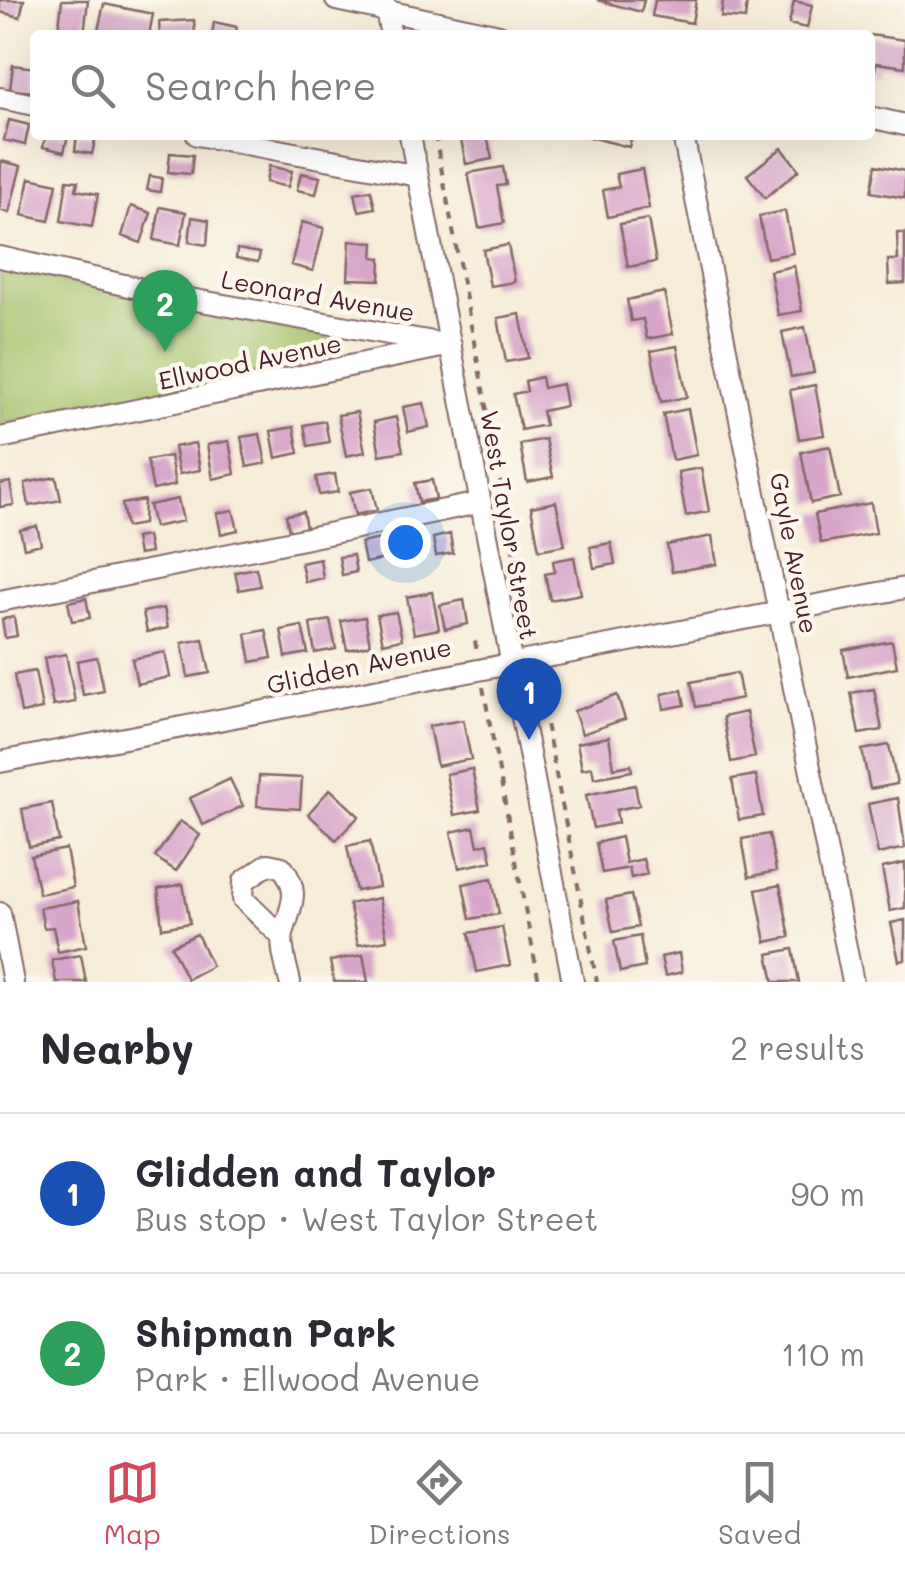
<!DOCTYPE html>
<meta charset="utf-8">
<style>
:root{--surface:#fff;--page:#f2f2f3;--text:#2b2b33;--muted:#7c7c81;--line:#e1e1e2;--accent:#d1495b}
body{margin:0;font-family:Mali,sans-serif;background:var(--page);color:var(--text)}
.you{position:absolute;left:405px;top:542px;width:35px;height:35px;margin:-25px;border:8px solid #fff;border-radius:50%;background:#1a73e8;box-shadow:0 0 0 15px #1a73e833}
.badge{display:grid;place-items:center;width:65px;height:65px;border-radius:50%;background:var(--accent);color:#fff;font-size:32px;font-weight:700}
.pin{position:absolute;translate:-50% -82px;filter:drop-shadow(0 2px 5px #0008)}
.pin::after{content:'';position:absolute;top:52px;width:35px;height:30px;background:inherit;clip-path:polygon(0 0,100% 0,50% 100%)}
.list{margin:0;padding:0;list-style:none}
h2{display:flex;justify-content:space-between;align-items:center;height:130px;margin:0;padding:0 40px;font-size:42px}
h2 small{font-size:32px;font-weight:400;color:var(--muted)}
.list li{display:grid;grid-template-columns:65px 1fr auto;gap:30px;align-items:center;box-sizing:border-box;height:160px;padding:0 40px;border-top:2px solid var(--line)}
.list b{display:block;font-size:38px;white-space:nowrap}
.list p{margin:0;font-size:32px;white-space:nowrap;color:var(--muted)}
.list em{font-size:32px;font-style:normal;color:var(--muted)}
.icon{flex:none;width:55px;height:55px;fill:none;stroke:currentColor;stroke-width:2;stroke-linecap:round;stroke-linejoin:round}
.map{position:relative;flex:none;width:905px;height:982px;overflow:hidden}
.search{position:absolute;background:var(--surface);box-shadow:0 10px 40px #0002;left:30px;right:30px;top:30px;height:110px;display:flex;align-items:center;gap:25px;box-sizing:border-box;padding:0 35px;border-radius:10px;color:var(--muted);font-size:38px}
.sheet{height:450px;background:var(--surface)}
nav{display:flex;justify-content:space-around;align-items:center;box-sizing:border-box;height:140px;border-top:2px solid var(--line);background:var(--surface);font-size:28px;color:var(--muted)}
nav a{display:grid;justify-items:center;gap:5px}
nav .on{color:var(--accent)}
.map>svg:first-child{display:block}
.green{fill:#a3c169;stroke:#76704a;stroke-width:2.5}
.building{fill:#d8a6cb}
.lines{fill:none;stroke-linecap:round;stroke-linejoin:round}
.minor-casing{stroke:#866767;stroke-width:24}
.path{stroke:#866767;stroke-width:4;stroke-dasharray:8 8;stroke-linecap:butt}
.minor{stroke:#fff;stroke-width:20}
.labels{text-anchor:middle;stroke-width:9;stroke-linejoin:round;paint-order:stroke}
.street-label{font-size:25px;fill:#4a1f2b;stroke:#fbf7ec}
</style>
<div class="map">
<svg width="905" height="982" viewBox="0 0 905 982">
<rect width="100%" height="100%" fill="#fbf7ec"/>
<filter id="ink" filterUnits="userSpaceOnUse"><feTurbulence type="fractalNoise" baseFrequency=".01" numOctaves="2"/><feDisplacementMap in="SourceGraphic" scale="20" xChannelSelector="R" yChannelSelector="G"/><feConvolveMatrix kernelMatrix="1 2 1 2 8 2 1 2 1" color-interpolation-filters="sRGB"/></filter>
<filter id="wash" filterUnits="userSpaceOnUse"><feTurbulence type="fractalNoise" baseFrequency=".0048" numOctaves="4" result="noise"/><feDisplacementMap in="SourceGraphic" scale="40" xChannelSelector="R" yChannelSelector="G"/><feGaussianBlur stdDeviation="2.25" result="paint"/><feColorMatrix in="noise" values="0 0 0 0 0 0 0 0 0 0 0 0 0 0 0 0 0 1.4 0 .05"/><feComposite in="paint" operator="in"/></filter>
<g filter="url(#wash)">
<rect width="100%" height="100%" fill="#f6ecd7"/>
<path class="green" d="M0 268 316 328 332 344 329 359 0 425Z"/>
<g id="blocks">
<path class="building" d="M0 0H24L20 17 0 12Z
M62 0H88L84 35H58Z
M597 0H644L641 12Z
M655 0H696L692 23 652 16Z
M723 0 747 2 745 19 721 17Z
M794 1 812 5 807 28 789 24Z
M104 4 153 14 149 35H97Z
M194 20 195 35H160L159 22Z
M214 22 237 27 235 35H212Z
M870 35 905 40V67L876 63 875 71 870 70Z
M13 65 35 68V92L10 90Z
M9 120 29 125 25 145 4 140Z
M46 135H68L64 152 43 147Z
M77 135 96 136 92 154 75 151Z
M460 135H487L492 159 466 164Z
M581 135H632L629 147Z
M782 148 799 170 765 198 747 175Z
M170 153 193 155 191 174 168 172Z
M1 161 21 166 9 213 0 210Z
M876 165 905 171V198L871 192Z
M269 166 292 171 288 187 266 182Z
M503 167 506 185 497 186 504 223 479 228 468 173Z
M642 169 649 208 608 217 603 190 619 187 616 174Z
M301 173 320 177 316 194 297 190Z
M150 176 162 178 160 192 147 190Z
M30 178 57 184 49 221 22 215Z
M67 180 78 181 76 190 98 194 92 227 61 221Z
M371 190 375 208 359 211 355 193Z
M131 206 151 213 141 243 122 236Z
M160 207 186 212 180 245 154 240Z
M785 211 793 253 767 258 759 216Z
M192 217 209 220 207 245 189 242Z
M648 219 656 262 628 267 620 224Z
M302 222 324 228 313 271 291 265Z
M897 233H905V283L889 284 888 260H898Z
M350 241 374 243 373 257 381 258 380 280 348 279Z
M508 245 515 282 490 286 483 250Z
M237 249 260 253 258 262 236 258Z
M794 266 802 311 778 315 770 271Z
M664 292 673 334 647 339 643 319 631 321 627 300Z
M520 314 528 358 506 362 498 318Z
M805 327 814 373 791 377 782 332Z
M677 346 687 397 661 402 651 351Z
M541 377 543 388 562 384 566 406 542 411 545 425 521 430 513 394 527 391 525 381Z
M815 385 824 435 799 439 790 390Z
M424 403 429 427 408 432 403 407Z
M688 409 697 455 672 460 663 414Z
M357 412 365 452 346 456 338 415Z
M396 417 403 451 380 455 374 422Z
M325 421 329 442 308 446 304 425Z
M294 427 299 453 276 458 271 431Z
M260 434 266 463 247 467 241 437Z
M545 439 553 477 527 482 520 444Z
M229 441 235 474 213 479 207 445Z
M195 443 200 470 179 474 174 447Z
M830 446 840 497 811 503 801 452Z
M170 456 175 485 153 490 147 460Z
M701 468 709 511 686 516 678 472Z
M335 474 338 492 319 495 316 477Z
M56 477 61 500 29 506 25 483Z
M432 480 436 499 419 502 415 483Z
M10 482 14 505 0 507V484Z
M372 488 377 510 355 515 350 492Z
M178 499 183 521 154 527 149 505Z
M144 500 143 524 126 527 122 504Z
M556 502 565 545 539 550 531 507Z
M871 503 876 533 821 543 815 514Z
M233 510 238 530 221 534 217 513Z
M303 512 306 528 289 531 286 515Z
M37 526 41 544 24 548 20 530Z
M450 534 453 553 436 556 433 538Z
M147 536 150 553 138 555 135 538Z
M712 536 717 564 672 572 667 545Z
M380 539 384 559 365 563 361 543Z
M611 543 615 564 594 568 590 547Z
M353 555 356 572 342 575 339 557Z
M574 557 581 594 550 600 545 574 555 572 553 561Z
M320 559 323 578 305 582 301 563Z
M256 568 260 586 239 590 235 572Z
M432 592 439 629 414 634 407 597Z
M86 598 90 618 72 621 68 602Z
M464 600 468 624 445 629 440 605Z
M164 608 168 628 147 632 143 612Z
M396 612 402 639 383 643 377 615Z
M14 617 17 636 5 638 2 619Z
M365 617 370 645 347 650 341 621Z
M330 620 336 649 315 653 310 624Z
M302 626 308 653 286 657 281 630Z
M266 630 272 658 251 662 246 634Z
M203 639 210 673 188 677 182 643Z
M892 641 897 667 848 677 843 650Z
M165 652 170 677 137 684 132 659Z
M66 654 75 702 53 706 44 658Z
M97 657 104 691 83 695 77 661Z
M35 671 42 709 21 713 14 675Z
M737 673 742 698 696 707 691 682Z
M874 689 882 730 859 734 851 693Z
M682 690 685 705 664 709 662 694Z
M617 695 625 719 582 734 574 711Z
M746 712 755 757 731 762 723 717Z
M463 720 471 759 437 766 429 726Z
M609 737 614 768 631 765 632 771 594 778 592 767 582 769 577 743Z
M889 745 897 784 870 789 862 750Z
M472 769 480 810 454 815 446 774Z
M756 775 763 816 739 820 732 779Z
M259 776 302 778 300 809 257 806Z
M230 779 243 806 203 825 190 798Z
M635 785 639 805 616 810 618 823 593 828 586 795Z
M330 789 359 816 336 840 308 814Z
M898 798 905 848 878 854 868 804Z
M52 803 59 841 29 847 22 809Z
M180 821 200 835 176 871 155 857Z
M474 827 478 846 488 843 492 861 459 868 451 832Z
M769 834 776 871 749 877 742 839Z
M621 837 626 863 643 859 647 874 631 878 629 868 602 873 596 843Z
M370 841 379 887 356 891 347 846Z
M66 849 73 887 39 894 31 856Z
M905 863V908L890 911 882 868Z
M492 878 499 914 470 919 463 884Z
M183 884 190 923 162 928 158 889Z
M780 885 790 937 766 942 756 890Z
M631 895 638 927 613 932 606 900Z
M379 898 387 940 358 945 349 904Z
M78 901 86 946 58 952 53 927 44 928 40 908Z
M905 920V960L899 961 891 923Z
M502 927 510 965 477 972 469 933Z
M197 934 212 966 187 979 171 946Z
M640 936 645 967 620 972 614 941Z
M793 949 799 982H774L768 954Z
M679 953 682 972 665 976 661 957Z
M81 955 86 982H56L52 960Z
M363 955 368 982H334L330 961Z"/>
</g>
</g>
<g filter="url(#ink)">
<use href="#blocks" fill-opacity="0" stroke="#866767" stroke-width="2.5"/>
<g class="lines">
<g class="minor-casing">
<path id="minor" d="M336 0 499 35
M384 2 391 35
M0 98 35 105
M870 117 905 125
M197 135 418 176
M410 135 573 982
M683 135 853 982
M0 257 173 296 439 343
M0 438 451 345
M0 601 479 503
M0 762 905 588
M0 913 13 982
M282 937 243 899 244 881 268 864 282 867C302 893 290 906 283 934 280 948 287 968 290 982"/>
</g>
<path class="path" d="M435 135 531 644
M475 641 477 653
M537 678 597 982
M483 687 539 982"/>
<use href="#minor" class="minor"/>
</g>
</g>
<g class="labels">
<g class="street-label">
<text transform="translate(318 296) rotate(10)" y="9">Leonard Avenue</text>
<text transform="translate(250 362) rotate(-12)" y="9">Ellwood Avenue</text>
<text transform="translate(509 525) rotate(80)" y="9">West Taylor Street</text>
<text transform="translate(794 553) rotate(79)" y="9">Gayle Avenue</text>
<text transform="translate(359 666) rotate(-12)" y="9">Glidden Avenue</text>
</g>
</g>
</svg>
<div class="you"></div>
<div class="pin badge" style="left:529px;top:740px;background:#1a4fb4">1</div>
<div class="pin badge" style="left:165px;top:352px;background:#2e9e5b">2</div>
<div class="search"><svg class="icon" aria-label="search" viewBox="0 0 24 24"><circle cx="10" cy="10" r="6"/><path d="M15 15l6 6"/></svg>Search here</div>
</div>
<section class="sheet">
<h2>Nearby<small>2 results</small></h2>
<ul class="list">
<li><span class="badge" style="background:#1a4fb4">1</span><div><b>Glidden and Taylor</b><p>Bus stop · West Taylor Street</p></div><em>90 m</em></li>
<li><span class="badge" style="background:#2e9e5b">2</span><div><b>Shipman Park</b><p>Park · Ellwood Avenue</p></div><em>110 m</em></li>
</ul>
</section>
<nav>
<a class="on"><svg class="icon" aria-label="map" viewBox="0 0 24 24"><path d="M3 6l6-2 6 2 6-2v14l-6 2-6-2-6 2zM9 4v14M15 6v14"/></svg>Map</a>
<a><svg class="icon" aria-label="directions" viewBox="0 0 24 24"><path d="M12 3l9 9-9 9-9-9zM9 14v-3h6M13 9l2 2-2 2"/></svg>Directions</a>
<a><svg class="icon" aria-label="saved" viewBox="0 0 24 24"><path d="M7 4h10v16l-5-4-5 4z"/></svg>Saved</a>
</nav>
